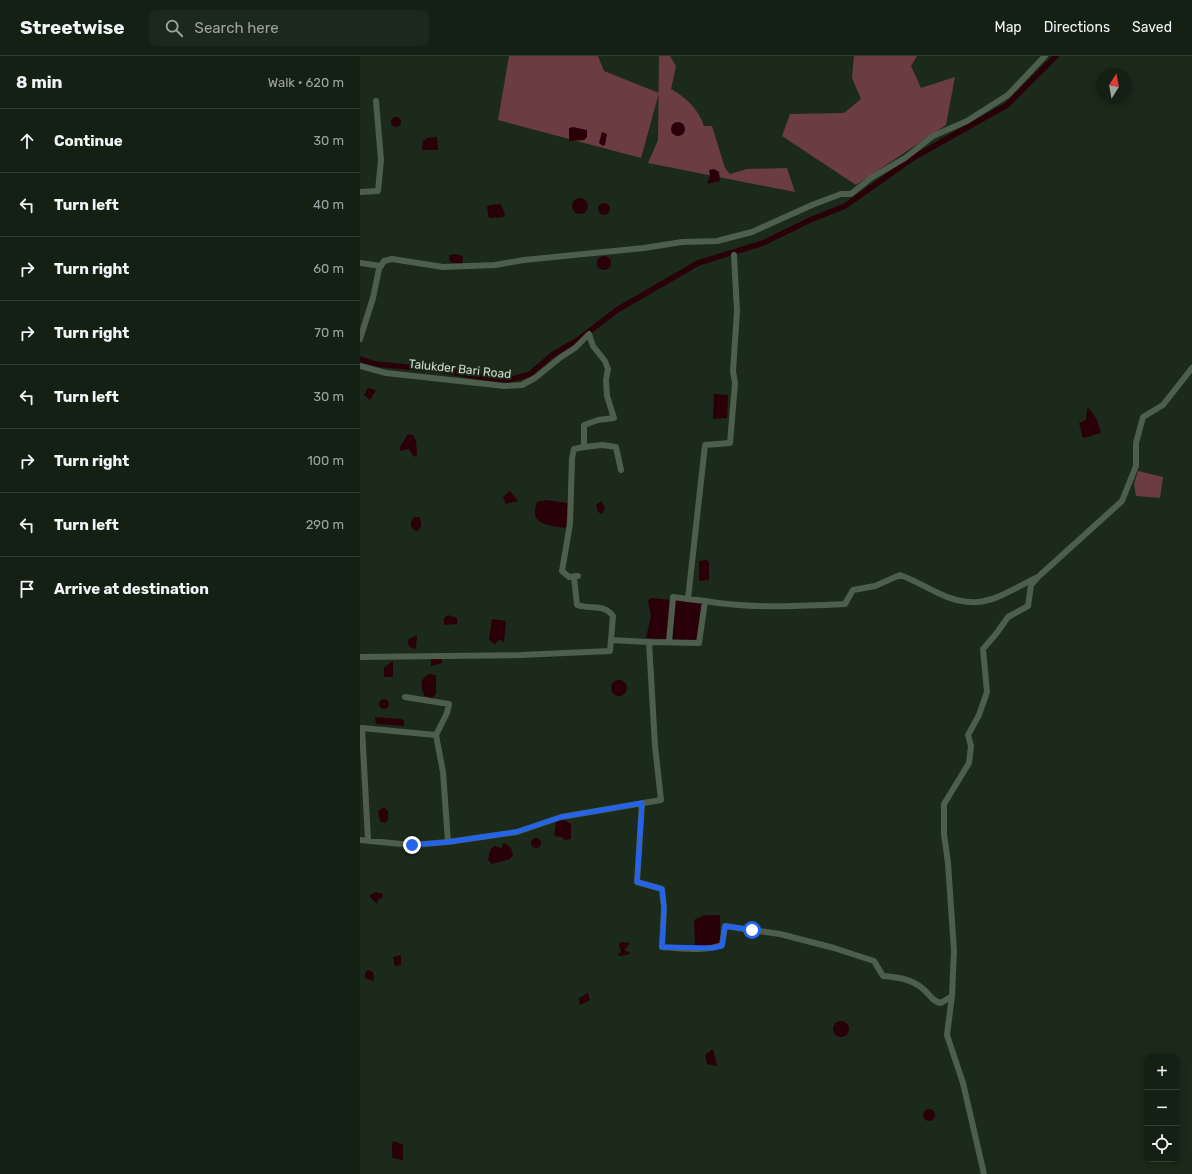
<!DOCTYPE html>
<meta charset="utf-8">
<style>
:root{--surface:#142014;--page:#1d281d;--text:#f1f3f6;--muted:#9da3a0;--line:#333e34}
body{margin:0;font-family:Rubik,sans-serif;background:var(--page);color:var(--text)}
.controls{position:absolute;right:12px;bottom:12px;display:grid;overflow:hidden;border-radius:8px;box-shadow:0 2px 10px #0003}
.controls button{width:36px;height:36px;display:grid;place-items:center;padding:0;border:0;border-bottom:1px solid var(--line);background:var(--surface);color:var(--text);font:20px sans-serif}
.compass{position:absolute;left:736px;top:12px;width:36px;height:36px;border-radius:50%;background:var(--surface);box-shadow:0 2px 10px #0003;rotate:11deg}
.stop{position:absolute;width:12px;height:12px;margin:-9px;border:3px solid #2563eb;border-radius:50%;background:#fff}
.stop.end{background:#2563eb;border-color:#fff;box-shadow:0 1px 4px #0008}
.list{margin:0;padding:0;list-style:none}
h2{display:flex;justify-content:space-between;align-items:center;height:52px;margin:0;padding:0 16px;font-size:17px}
h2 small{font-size:13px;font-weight:400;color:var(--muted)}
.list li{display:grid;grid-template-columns:26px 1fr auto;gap:12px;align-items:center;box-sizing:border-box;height:64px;padding:0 16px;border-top:1px solid var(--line)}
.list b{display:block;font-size:15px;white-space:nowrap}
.list em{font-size:13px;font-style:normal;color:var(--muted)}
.icon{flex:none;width:22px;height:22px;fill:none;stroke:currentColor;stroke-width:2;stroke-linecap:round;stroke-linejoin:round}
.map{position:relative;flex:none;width:832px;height:1118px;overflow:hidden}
header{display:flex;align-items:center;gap:24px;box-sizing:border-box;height:56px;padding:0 20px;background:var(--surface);border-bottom:1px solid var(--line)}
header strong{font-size:19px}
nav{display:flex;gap:22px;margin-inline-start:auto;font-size:14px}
.search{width:280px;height:36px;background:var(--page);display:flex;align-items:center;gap:10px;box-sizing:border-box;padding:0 14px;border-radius:8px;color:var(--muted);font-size:15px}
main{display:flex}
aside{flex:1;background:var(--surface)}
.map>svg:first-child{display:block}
.green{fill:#6b3d42}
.water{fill:#290008}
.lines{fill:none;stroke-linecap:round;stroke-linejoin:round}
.canal{stroke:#290008;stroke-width:5.5}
.minor{stroke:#4d5e4c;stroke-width:6}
.route{stroke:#2563eb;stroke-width:5}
.labels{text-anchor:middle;stroke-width:4;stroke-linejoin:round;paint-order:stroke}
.street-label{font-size:12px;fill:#d2dbd1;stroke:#1b2a1a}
</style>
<header>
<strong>Streetwise</strong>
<div class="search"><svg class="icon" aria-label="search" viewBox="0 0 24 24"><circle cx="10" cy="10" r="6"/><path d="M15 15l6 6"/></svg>Search here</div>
<nav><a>Map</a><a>Directions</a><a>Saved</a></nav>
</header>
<main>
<aside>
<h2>8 min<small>Walk · 620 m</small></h2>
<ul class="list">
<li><svg class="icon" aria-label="ahead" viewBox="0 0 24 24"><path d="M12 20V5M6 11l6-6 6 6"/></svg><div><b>Continue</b></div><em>30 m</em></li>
<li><svg class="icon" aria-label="left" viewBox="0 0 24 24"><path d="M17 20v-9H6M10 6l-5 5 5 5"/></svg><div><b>Turn left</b></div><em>40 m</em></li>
<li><svg class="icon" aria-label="right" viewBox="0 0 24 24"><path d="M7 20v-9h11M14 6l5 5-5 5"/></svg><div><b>Turn right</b></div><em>60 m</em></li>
<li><svg class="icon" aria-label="right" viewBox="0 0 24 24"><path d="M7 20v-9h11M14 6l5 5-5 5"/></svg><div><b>Turn right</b></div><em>70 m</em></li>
<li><svg class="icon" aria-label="left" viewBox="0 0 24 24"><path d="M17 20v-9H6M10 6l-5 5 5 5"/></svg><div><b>Turn left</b></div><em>30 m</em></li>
<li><svg class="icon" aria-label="right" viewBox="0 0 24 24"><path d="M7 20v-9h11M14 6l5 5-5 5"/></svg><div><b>Turn right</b></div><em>100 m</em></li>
<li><svg class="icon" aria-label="left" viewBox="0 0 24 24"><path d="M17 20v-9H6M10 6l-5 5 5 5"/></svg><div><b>Turn left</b></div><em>290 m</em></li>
<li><svg class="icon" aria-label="arrive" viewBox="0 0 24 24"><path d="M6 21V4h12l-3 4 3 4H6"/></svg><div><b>Arrive at destination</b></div></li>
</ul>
</aside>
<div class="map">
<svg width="832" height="1118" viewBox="0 0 832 1118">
<rect width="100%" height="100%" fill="#1b2a1a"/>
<path class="green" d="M149 0H238L244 15 299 37 281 102 138 64Z
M299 0H310L316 10 311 33C327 42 338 53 344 70H352L365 112 370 118 387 113 427 112 435 136 288 107 298 84Z
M494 0H557L551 10 561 32 595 21 586 69 496 129 422 80 430 58 484 57 501 43 492 22Z
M778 415 803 421 800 442 776 440 774 428Z"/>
<path class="water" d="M31 66a5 5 0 1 1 10 0a5 5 0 1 1-10 0Z
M311 73a7 7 0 1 1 14 0a7 7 0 1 1-14 0Z
M213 71 227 74V81L224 84 209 85V72Z
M242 76 247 78 245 89 243 90 239 87Z
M77 81 78 94H62L63 84H66V82Z
M354 113 359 116 360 125 347 128 350 120 349 114Z
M212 150a8 8 0 1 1 16 0a8 8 0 1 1-16 0Z
M238 153a6 6 0 1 1 12 0a6 6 0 1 1-12 0Z
M141 148 145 159 143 161 129 162 127 151 130 149Z
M95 198 103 200 102 208 90 206 89 199Z
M237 207a7 7 0 1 1 14 0a7 7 0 1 1-14 0Z
M8 332 16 334 10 344 4 339Z
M354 338 368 339 367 362 353 363Z
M729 352 737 364 741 377 723 382 719 367 726 364 727 353Z
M48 378 53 379 56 385 57 399 54 401 49 393 40 395V391Z
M150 435 158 445 146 448 143 441Z
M186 444 208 447 206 472C190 469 168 470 177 446Z
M241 445 245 452 242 458 238 456 236 449Z
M54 461H59C62 467 62 470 58 475 50 474 49 467 54 461Z
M347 504 349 507V524L339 525V505Z
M291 542 311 544 308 583 286 582 291 559 288 545Z
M316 543 342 546 337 585 312 584Z
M88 559 97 562V568L84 569V562Z
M132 563 146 565 144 586 139 583 135 589 129 583Z
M57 579 56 593 51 592 48 588V584Z
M71 601H82V607L71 610Z
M33 605V621H24V612Z
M69 618 76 619V638L72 642 65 640C60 631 59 624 69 618Z
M251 632a8 8 0 1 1 16 0a8 8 0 1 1-16 0Z
M19 648a5 5 0 1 1 10 0a5 5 0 1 1-10 0Z
M15 661 41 663 44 665V670L16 668Z
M24 751 28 755V764L25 767 20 765 18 755Z
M199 764H204L211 768V783L205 784 202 781 194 780 196 766Z
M171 787a5 5 0 1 1 10 0a5 5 0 1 1-10 0Z
M143 787H145L151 792 153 799 150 803 132 808 128 804 130 794 134 790 142 792Z
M16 836 23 838 22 842 18 844 17 848 10 841V839Z
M345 859H360V888L353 890 335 891 334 864Z
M260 886 270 887 265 893V895L270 896 268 899 258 900 261 895 259 889Z
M41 899V909L35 910 33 901Z
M8 914 13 916 14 925 5 922V917Z
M228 937 230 944 220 949 219 942Z
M473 973a8 8 0 1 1 16 0a8 8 0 1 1-16 0Z
M353 993 357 1010 347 1008 345 999Z
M563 1059a6 6 0 1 1 12 0a6 6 0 1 1-12 0Z
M33 1085 43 1089V1104L32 1102C33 1096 31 1091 33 1085Z"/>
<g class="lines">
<path class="canal" d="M0 303 16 308 78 314 146 325 170 318 192 299 218 284 257 254 338 207 403 187 450 164 485 150 553 102 647 49 696 0"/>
<path class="minor" d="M0 136 18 135 21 104 16 45
M0 207 21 210
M0 283 13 242 19 213 24 205 32 203 83 211 135 209 164 204 284 192 322 186 357 185 392 176 452 149 481 138H491L511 122 545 102 573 80 607 65 648 39 685 0
M0 310 26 317 145 330 162 329 175 322 201 301 215 292 229 278 233 290 245 305 248 313 246 324 247 340 254 362 238 364 224 369V391L242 389 256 391 261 414
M218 520 209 521 202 515 210 468 212 402 214 393 224 391
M214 521 217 549C231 554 243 547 253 560L251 584 289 586
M328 543 345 545
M309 586 313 541 328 543 345 389 370 387 375 327 373 315 377 255 374 199
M0 601 161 599 250 595 251 584
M45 641 89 648 87 657 76 679 83 716 88 786 157 776 201 761 301 744 295 690 289 586 339 587 345 545C391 553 439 550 485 548L493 534 515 530 540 519C554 524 565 531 578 537 621 558 640 539 678 521
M282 747 277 826 302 833 304 852 302 891C322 892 343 896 362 889L365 870 420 878 474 892 514 905 523 920C537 921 551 923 562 932 570 938 571 945 581 947L592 940
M0 784 52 789 88 786
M8 784 2 672 76 679
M624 1118 603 1027 587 979 592 940 594 895 588 807 584 778V748L609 707 611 690 608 679 619 659 627 636 623 593 636 578 648 561 668 550 671 529 678 521 762 445 776 410V387L783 361 803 349 832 312"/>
</g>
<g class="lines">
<path class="route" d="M52 789 88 786 156 776 201 761 282 747 277 826 302 833 304 852 302 891 353 892 362 890 365 870 392 874"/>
</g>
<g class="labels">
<g class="street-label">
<text transform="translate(100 313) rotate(6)" y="4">Talukder Bari Road</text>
</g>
</g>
</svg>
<div class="controls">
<button>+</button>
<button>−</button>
<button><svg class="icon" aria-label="locate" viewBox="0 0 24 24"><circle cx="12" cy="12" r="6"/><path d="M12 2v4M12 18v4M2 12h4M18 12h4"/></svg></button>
</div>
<svg class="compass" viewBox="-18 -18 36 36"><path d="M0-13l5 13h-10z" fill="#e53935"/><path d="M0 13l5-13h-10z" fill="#9da3a0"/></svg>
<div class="stop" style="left:392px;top:874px"></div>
<div class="stop end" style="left:52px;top:789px"></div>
</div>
</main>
